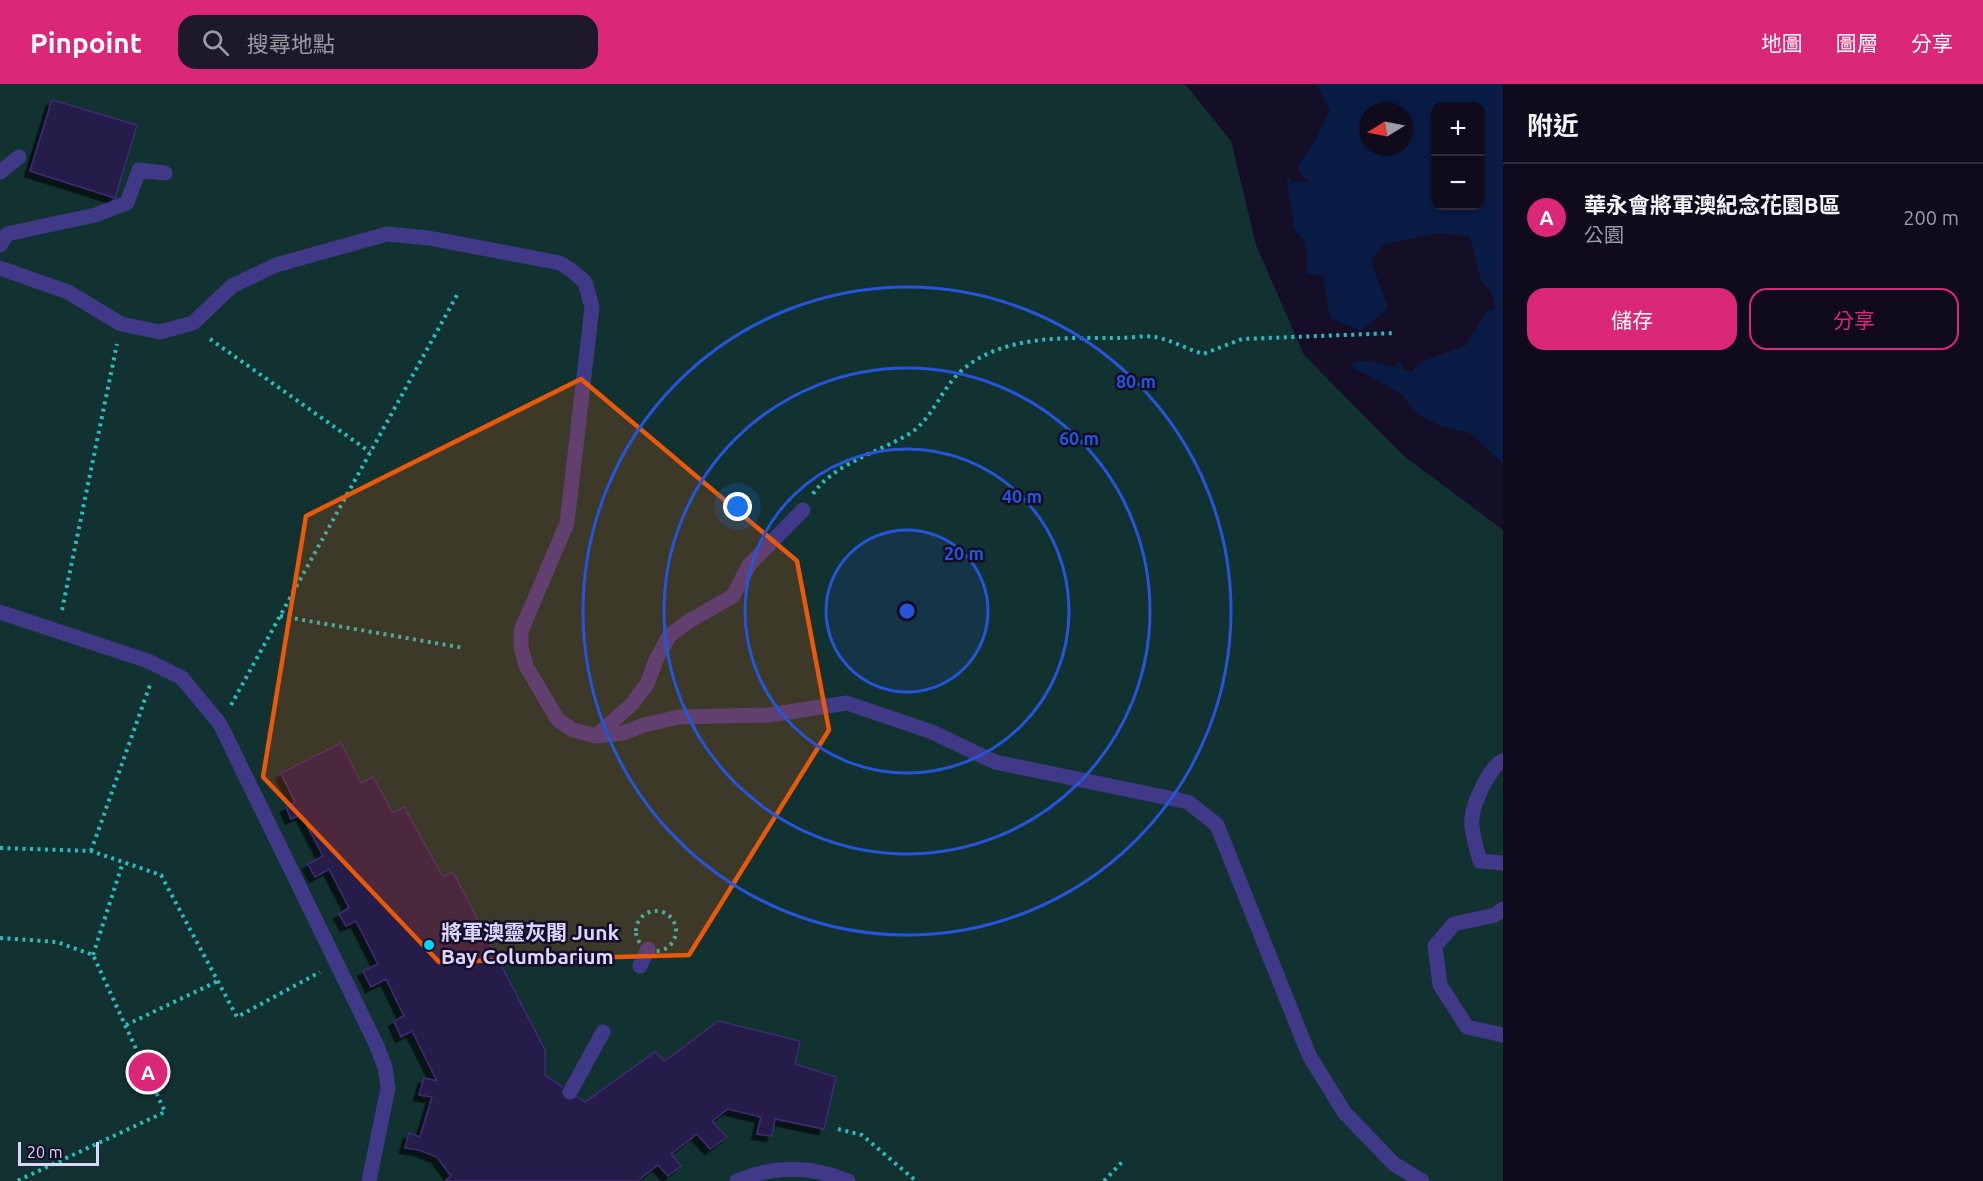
<!DOCTYPE html>
<html lang="zh-TW">
<meta charset="utf-8">
<style>
:root{--surface:#0f0b1d;--page:#1d192a;--text:#f1f3f6;--muted:#9b9ba4;--line:#2f2b3b;--accent:#db2777}
body{margin:0;font-family:Ubuntu,"Noto Sans TC",sans-serif;background:var(--page);color:var(--text)}
.controls{position:absolute;right:18px;top:18px;display:grid;overflow:hidden;border-radius:12px;box-shadow:0 3px 9px #0003}
.controls button{width:54px;height:54px;display:grid;place-items:center;padding:0;border:0;border-bottom:2px solid var(--line);background:var(--surface);color:var(--text);font:30px sans-serif}
.compass{position:absolute;left:1359px;top:18px;width:54px;height:54px;border-radius:50%;background:var(--surface);box-shadow:0 3px 9px #0003;rotate:260deg}
.scale{position:absolute;left:18px;bottom:15px;width:81px;box-sizing:border-box;padding-left:6px;border:3px solid #dcd5ff;border-top:0;font-size:16px;line-height:21px;white-space:nowrap;color:#dcd5ff;-webkit-text-stroke:4px #140f27;paint-order:stroke}
.you{position:absolute;left:738px;top:423px;width:21px;height:21px;margin:-15px;border:4px solid #fff;border-radius:50%;background:#1a73e8;box-shadow:0 0 0 9px #1a73e833}
.badge{display:grid;place-items:center;width:39px;height:39px;border-radius:50%;background:var(--accent);color:#fff;font-size:20px;font-weight:700}
.pin{position:absolute;translate:-50% -50%;border:3px solid #fff;box-shadow:0 2px 6px #0006}
.list{margin:0;padding:0;list-style:none}
h2{display:flex;justify-content:space-between;align-items:center;height:78px;margin:0;padding:0 24px;font-size:26px}
h2 small{font-size:20px;font-weight:400;color:var(--muted)}
.list li{display:grid;grid-template-columns:39px 1fr auto;gap:18px;align-items:center;box-sizing:border-box;height:108px;padding:0 24px;border-top:2px solid var(--line)}
.list b{display:block;font-size:22px;white-space:nowrap}
.list p{margin:0;font-size:20px;white-space:nowrap;color:var(--muted)}
.list em{font-size:20px;font-style:normal;color:var(--muted)}
.actions{display:flex;gap:12px;padding:18px 24px}
.actions a{flex:1;padding:14px 0;border:2px solid var(--accent);border-radius:18px;text-align:center;font-size:21px;color:var(--accent)}
.actions .main{background:var(--accent);color:#fff}
.icon{flex:none;width:33px;height:33px;fill:none;stroke:currentColor;stroke-width:2;stroke-linecap:round;stroke-linejoin:round}
.map{position:relative;flex:none;width:1503px;height:1097px;overflow:hidden}
header{display:flex;align-items:center;gap:36px;box-sizing:border-box;height:84px;padding:0 30px;background:var(--accent);color:#fff}
header strong{font-size:28px}
nav{display:flex;gap:33px;margin-inline-start:auto;font-size:21px}
.search{width:420px;height:54px;background:var(--page);display:flex;align-items:center;gap:15px;box-sizing:border-box;padding:0 21px;border-radius:18px;color:var(--muted);font-size:22px}
main{display:flex}
aside{flex:1;background:var(--surface)}
.map>svg:first-child{display:block}
.green{fill:#123131}
.water{fill:#091c46;fill-rule:evenodd}
.building{fill:#261b48;stroke:#3e2c75;stroke-width:1.5;filter:url(#shadow)}
.lines{fill:none;stroke-linecap:round;stroke-linejoin:round}
.path{stroke:#2dbbba;stroke-width:4;stroke-dasharray:3 4.5;stroke-linecap:butt}
.service{stroke:#403987;stroke-width:15}
.pedestrian{stroke:#403987;stroke-width:15}
.minor{stroke:#403987;stroke-width:15}
.marked{fill:#e8590c;fill-opacity:0.2;stroke:#e8590c;stroke-width:4.5;stroke-linejoin:round}
.ring{fill:none;stroke:#2755da;stroke-width:3}
.poi-dot{fill:#01d8ff;stroke:#140f27;stroke-width:2}
.labels{text-anchor:middle;stroke-width:5;stroke-linejoin:round;paint-order:stroke}
.poi-label{font-size:21px;font-weight:bold;fill:#dcd5ff;stroke:#140f27;text-anchor:start}
.centre{fill:#2755da;stroke:#140f27;stroke-width:3}
.ring-label{font-size:18px;text-anchor:middle;font-weight:bold;fill:#2755da;stroke:#140f27;stroke-width:5;stroke-linejoin:round;paint-order:stroke}
</style>
<header>
<strong>Pinpoint</strong>
<div class="search"><svg class="icon" aria-label="search" viewBox="0 0 24 24"><circle cx="10" cy="10" r="6"/><path d="M15 15l6 6"/></svg>搜尋地點</div>
<nav><a>地圖</a><a>圖層</a><a>分享</a></nav>
</header>
<main>
<div class="map">
<svg width="1503" height="1097" viewBox="0 0 1503 1097">
<defs>
<filter id="shadow"><feDropShadow dx="-5.5" dy="5.5" stdDeviation="0" flood-color="#0009"/></filter>
</defs>
<rect width="100%" height="100%" fill="#140f27"/>
<path class="green" d="M0 0H1185L1231 57 1256 161 1304 271 1404 372 1503 446V1097H0Z"/>
<path class="water" d="M1316 0H1503V380L1472 350 1438 341 1419 330 1410 322 1403 311 1349 281 1363 276 1394 283 1400 277 1403 285 1412 288 1418 279 1465 262 1487 227 1496 225 1491 208 1481 197 1470 153 1439 149 1384 160 1371 177 1388 224 1361 247 1330 234 1323 192 1306 189 1307 171 1304 156 1294 145 1287 95 1289 92 1292 98 1309 99 1300 89 1298 81 1309 67 1330 27ZM1436 22H1480V122H1436ZM1368 27H1404V63H1368Z"/>
<path class="building" d="M52 16 137 41 115 114 30 87Z
M341 659 361 699 373 693 393 729 404 723 443 793 453 788 545 966V991L585 1018 655 968 665 977 718 937 800 957 795 980 836 993 824 1045 775 1035 772 1052 757 1050 761 1033 728 1025 712 1037 727 1053 710 1065 697 1050 671 1070 681 1082 668 1092 658 1081 637 1097H445L451 1092 437 1073 419 1066 405 1064 409 1049 420 1053 432 1013 419 1011 424 994 437 997 412 947 401 953 394 937 404 932 386 895 371 903 363 887 378 880 356 837 346 842 339 830 349 824 329 785 315 793 308 780 323 772 301 730 291 735 286 723 295 718 281 689Z"/>
<g class="lines">
<path class="path" d="M210 255 370 368
M813 410C833 380 879 368 909 350 932 336 941 305 961 287 1003 250 1066 254 1119 254 1130 254 1144 251 1155 253 1171 256 1187 265 1203 270L1242 255 1396 249
M62 526 117 260
M280 532 464 564
M231 621 457 211
M0 764 91 767 161 791 237 933 320 888
M91 767 150 601
M636 847a20 20 0 1 1 40 0a20 20 0 1 1-40 0Z
M0 854 57 858 93 871 165 1028 17 1097
M93 871 123 778
M126 941 218 897
M838 1045 862 1051 916 1097
M1104 1097 1123 1077"/>
<path class="service" d="M0 88 19 73
M0 161 7 150 95 131 127 119 139 86 165 89
M0 184 68 208 121 240 160 248 193 239 232 202 276 181 387 150 429 154 560 179 571 186 585 198 592 223 567 439 521 547V563L526 582 558 636 573 646 596 652 623 649 644 641 679 633 769 631 847 619 932 648 995 678 1188 718 1217 741 1309 971 1344 1028 1394 1080 1422 1097
M596 652 632 620 647 600 656 576 669 552 689 537 733 512 749 481 803 426
M1503 677C1490 681 1473 720 1472 734 1470 745 1477 766 1480 777L1503 779
M1503 825 1495 831 1454 840 1435 862 1440 901 1467 943 1503 951"/>
<path class="pedestrian" d="M640 882 648 865
M570 1008 603 948"/>
<path class="minor" d="M0 528 148 577 182 594 220 640 377 962 385 983 388 1004 369 1097
M737 1097C774 1081 810 1081 848 1097"/>
</g>
<path class="marked" d="M581 295 797 477 829 646 689 871 439 878 263 693 306 432Z"/>
<circle cx="907" cy="527" r="81" fill="#2755da" fill-opacity=".12"/>
<g class="ring">
<circle cx="907" cy="527" r="81"/>
<circle cx="907" cy="527" r="162"/>
<circle cx="907" cy="527" r="243"/>
<circle cx="907" cy="527" r="324"/>
</g>
<circle class="poi-dot" cx="429" cy="861" r="6"/>
<g class="labels">
<g class="poi-label">
<text x="441" y="856">將軍澳靈灰閣 Junk<tspan x="441" dy="24">Bay Columbarium</tspan></text>
</g>
</g>
<circle cx="907" cy="527" r="9" class="centre"/>
<g class="ring-label">
<text x="1136" y="304">80 m</text>
<text x="1079" y="361">60 m</text>
<text x="1022" y="419">40 m</text>
<text x="964" y="476">20 m</text>
</g>
</svg>
<div class="controls">
<button>+</button>
<button>−</button>
</div>
<svg class="compass" viewBox="-18 -18 36 36"><path d="M0-13l5 13h-10z" fill="#e53935"/><path d="M0 13l5-13h-10z" fill="#9b9ba4"/></svg>
<div class="scale">20 m</div>
<div class="you"></div>
<div class="pin badge" style="left:148px;top:988px">A</div>
</div>
<aside>
<h2>附近<small></small></h2>
<ul class="list">
<li><span class="badge">A</span><div><b>華永會將軍澳紀念花園B區</b><p>公園</p></div><em>200 m</em></li>
</ul>
<div class="actions"><a class="main">儲存</a><a>分享</a></div>
</aside>
</main>
